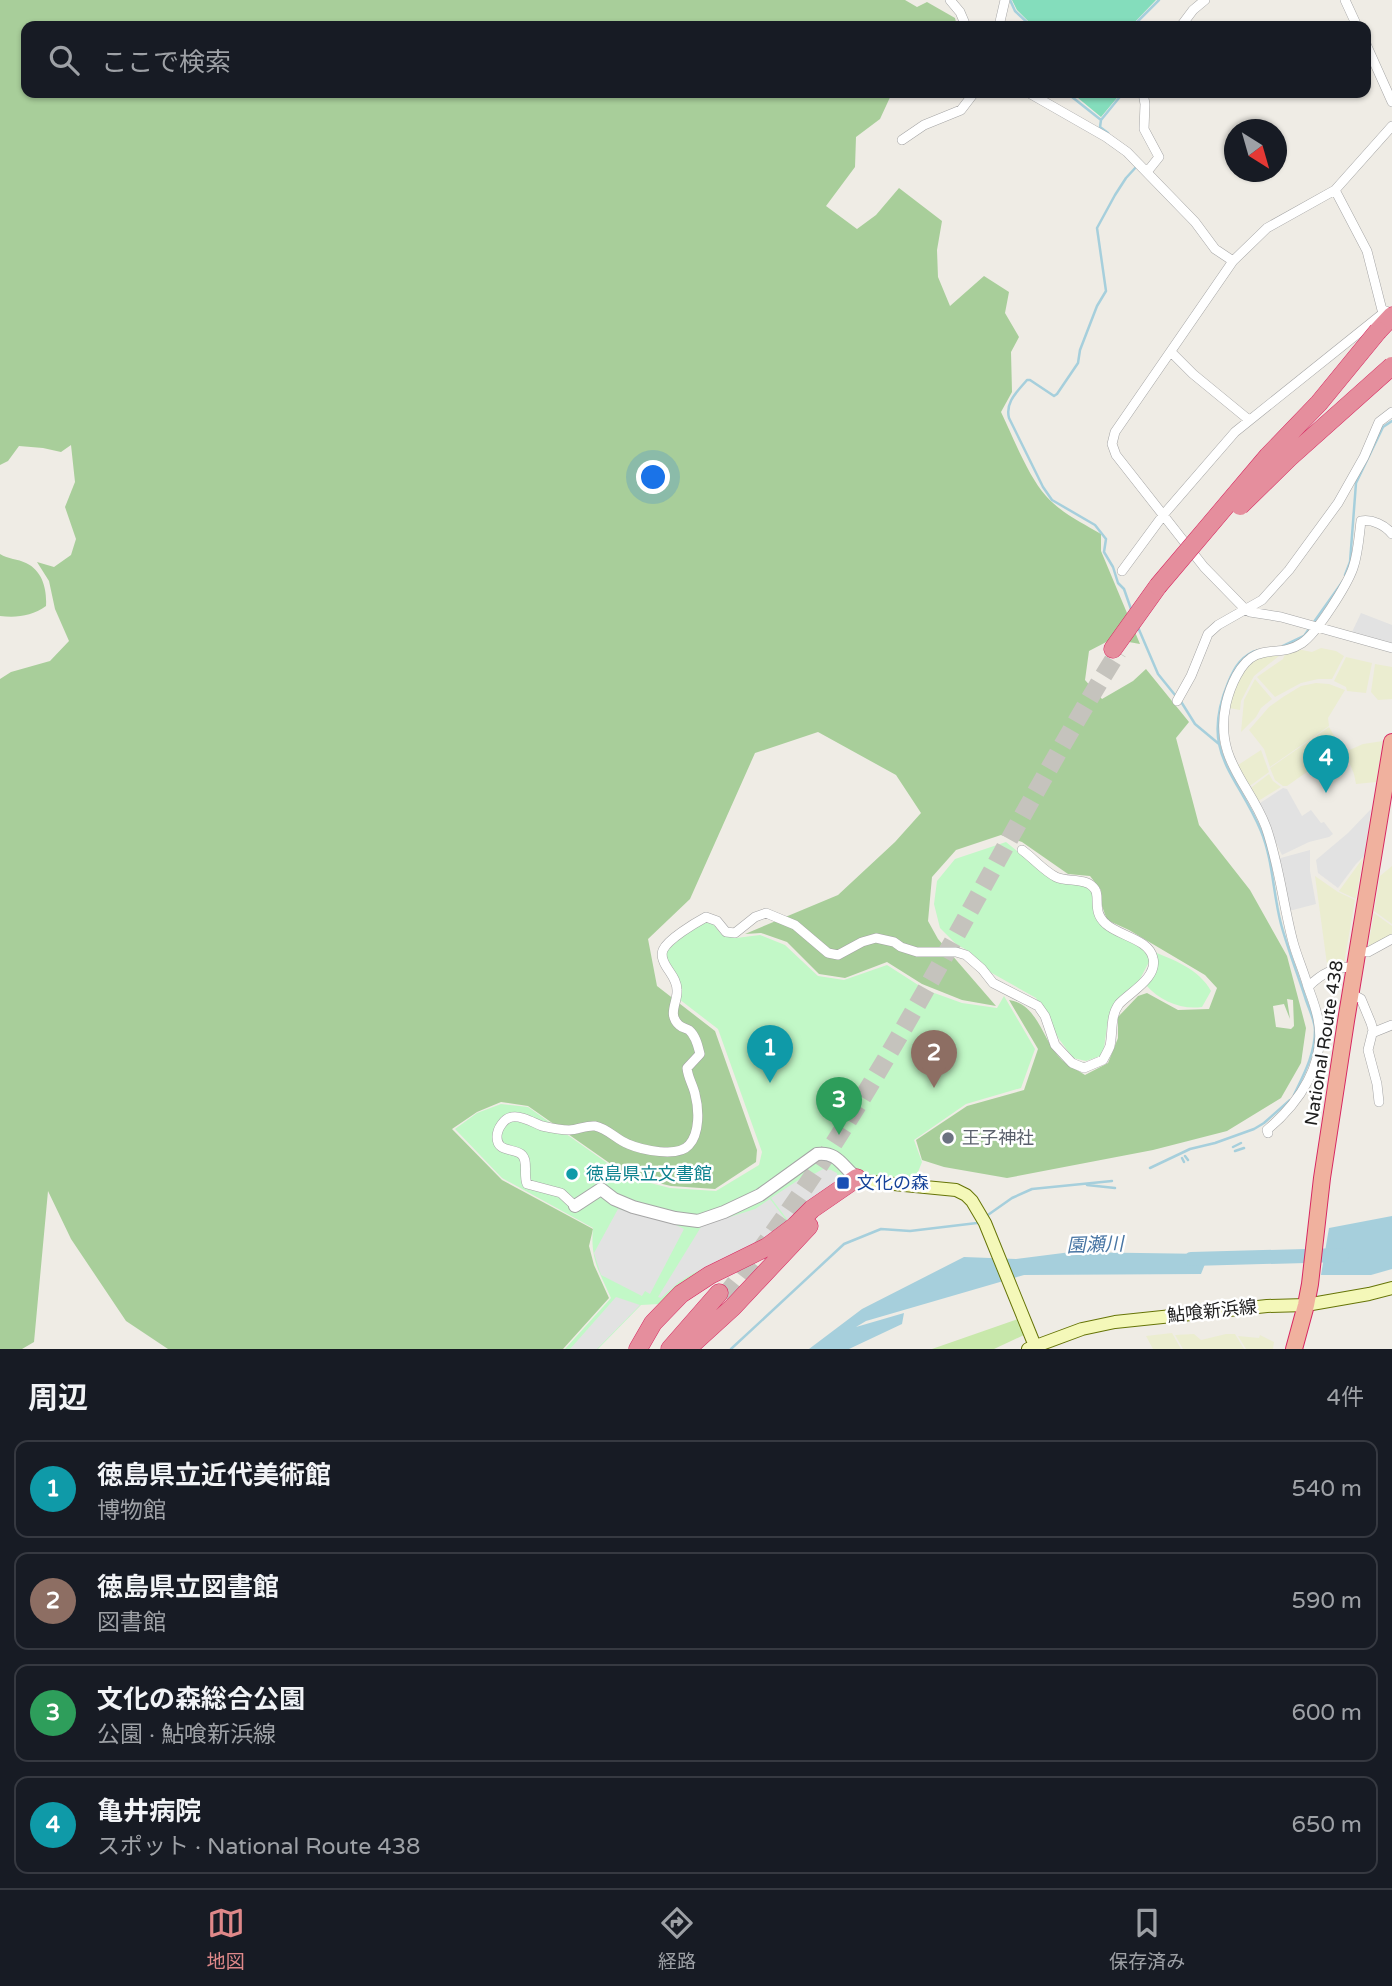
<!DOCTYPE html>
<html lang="ja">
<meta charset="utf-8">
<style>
:root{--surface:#171b24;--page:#242831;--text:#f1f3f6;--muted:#9ea1a6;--line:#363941;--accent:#df8889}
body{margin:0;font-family:"Varela Round","Noto Sans JP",sans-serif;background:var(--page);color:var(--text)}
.compass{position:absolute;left:1224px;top:119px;width:63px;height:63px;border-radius:50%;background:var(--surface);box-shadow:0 2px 5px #0004;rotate:143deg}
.you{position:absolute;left:654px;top:478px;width:24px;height:24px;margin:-18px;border:5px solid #fff;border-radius:50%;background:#1a73e8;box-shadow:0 0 0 10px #1a73e833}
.badge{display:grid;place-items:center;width:46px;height:46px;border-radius:50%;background:var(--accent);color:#fff;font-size:23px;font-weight:700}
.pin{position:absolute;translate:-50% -58px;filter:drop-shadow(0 2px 4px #0008)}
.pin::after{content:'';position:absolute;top:37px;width:24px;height:21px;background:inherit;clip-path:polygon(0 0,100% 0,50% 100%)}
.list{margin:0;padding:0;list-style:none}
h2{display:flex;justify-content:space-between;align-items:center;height:91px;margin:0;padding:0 28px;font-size:30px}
h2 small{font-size:23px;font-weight:400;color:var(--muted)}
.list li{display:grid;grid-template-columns:46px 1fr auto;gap:21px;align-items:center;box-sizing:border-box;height:98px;margin:0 14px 14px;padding:0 14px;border:2px solid var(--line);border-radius:14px}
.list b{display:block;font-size:26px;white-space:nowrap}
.list p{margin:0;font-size:23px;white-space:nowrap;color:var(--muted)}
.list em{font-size:23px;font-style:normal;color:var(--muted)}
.icon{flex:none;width:38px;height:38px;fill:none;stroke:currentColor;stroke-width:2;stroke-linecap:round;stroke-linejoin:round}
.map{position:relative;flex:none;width:1392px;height:1349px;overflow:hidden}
.search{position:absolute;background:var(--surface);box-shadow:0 2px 5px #0004;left:21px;right:21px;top:21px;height:77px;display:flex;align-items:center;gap:18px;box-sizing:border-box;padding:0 24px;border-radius:14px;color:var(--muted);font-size:26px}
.sheet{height:539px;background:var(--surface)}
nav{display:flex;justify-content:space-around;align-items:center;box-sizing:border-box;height:98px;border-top:2px solid var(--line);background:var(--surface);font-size:19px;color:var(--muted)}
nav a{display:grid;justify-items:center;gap:4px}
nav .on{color:var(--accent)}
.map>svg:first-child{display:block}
.farmland{fill:#ebedd0}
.grass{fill:#c8e8ab}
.forest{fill:#a8ce9a;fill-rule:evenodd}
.park{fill:#c2f8c7}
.pitch{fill:#84ddbc}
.parking{fill:#e2e2e2}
.water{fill:#a6cfdc}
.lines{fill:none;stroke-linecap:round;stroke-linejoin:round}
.stream{stroke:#a6cfdc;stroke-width:2.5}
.river{stroke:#a6cfdc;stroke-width:14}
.motorway-tunnel{stroke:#c5c3bd;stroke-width:18;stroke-dasharray:18 9;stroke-linecap:butt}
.minor-casing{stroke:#a5a5a5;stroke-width:10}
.tertiary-casing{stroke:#a5a5a5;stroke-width:14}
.secondary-casing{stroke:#667407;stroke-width:14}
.trunk-casing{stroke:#d72761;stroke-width:18}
.motorway-casing{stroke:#d72761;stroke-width:19}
.minor{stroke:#fff;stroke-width:9}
.tertiary{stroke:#fff;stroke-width:12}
.secondary{stroke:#f4f8b9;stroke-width:12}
.trunk{stroke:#f0b19e;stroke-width:16}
.motorway{stroke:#e58e9d;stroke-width:18}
.motorway-bridge-casing{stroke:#d72761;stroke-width:19;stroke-linecap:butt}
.motorway-bridge{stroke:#e58e9d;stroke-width:18}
.worship-dot{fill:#6b7280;stroke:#fff;stroke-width:2.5}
.culture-dot{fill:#0f9aa8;stroke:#fff;stroke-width:2.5}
.transit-dot{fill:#1a4fb4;stroke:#fff;stroke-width:2.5}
.labels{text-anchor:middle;stroke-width:5;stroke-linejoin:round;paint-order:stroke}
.street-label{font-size:18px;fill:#1e1e1e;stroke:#fff}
.worship-label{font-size:18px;fill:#5b616d;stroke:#fff;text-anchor:start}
.culture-label{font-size:18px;fill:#0d838f;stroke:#fff;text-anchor:start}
.transit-label{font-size:18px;fill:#164399;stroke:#fff;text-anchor:start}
.water-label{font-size:19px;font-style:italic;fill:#4976a4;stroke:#fff}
</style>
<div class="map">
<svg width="1392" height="1349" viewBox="0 0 1392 1349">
<rect width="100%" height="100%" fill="#efece5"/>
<path class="farmland" d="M1321 648 1336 651 1344 656 1332 679H1318L1301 683 1275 697 1257 677 1283 659 1285 654 1297 649 1312 652Z
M1267 655 1279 656 1254 676 1241 701 1240 710 1229 708 1236 681 1247 667 1257 657Z
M1346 657 1372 663 1366 693 1347 691 1346 687 1334 681Z
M1375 664 1392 667V699L1378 700 1371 692Z
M1255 679 1272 699 1261 708 1256 717 1241 732 1244 700Z
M1316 683 1329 684 1345 690 1328 718 1329 726 1270 767 1264 749 1249 730 1269 707 1283 697 1301 686Z
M1329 727 1341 748 1287 786H1283L1275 780 1270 768Z
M1383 741 1376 782 1356 784 1354 774 1345 752 1363 744Z
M1261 750 1269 772 1247 788 1235 767Z
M1269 774 1273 781 1281 787 1255 803 1248 790Z
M1363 858 1356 899 1339 891Z
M1392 866V924L1374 911 1380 876Z
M1315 876 1338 892 1355 900 1344 964 1329 968 1327 964Z
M1374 913 1392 926V936L1368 947Z
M1172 1333 1181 1349H1153L1146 1336Z
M1194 1334 1201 1340 1226 1334H1235L1244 1349H1183L1175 1335Z
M1260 1335 1274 1342 1273 1349H1246L1238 1336 1259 1338Z"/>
<path class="grass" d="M1018 1319 1024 1335 994 1349H932Z"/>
<path class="forest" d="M0 0H905L917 7 927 2 955 18 957 26H26V93H892L880 119 856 137 855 167 826 206 857 229 876 215 899 188 942 221 937 250 938 277 950 306 984 276 1009 292 1005 313 1019 337 1011 352 1012 392 1001 412C1013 437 1028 476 1046 496 1060 512 1082 523 1101 534V551L1140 644 1112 639 1089 651 1085 680 1102 699 1133 681 1146 669 1189 722 1176 738 1199 825 1250 890 1287 956 1306 1028 1301 1063 1281 1098 1227 1131 1153 1150 1007 1178 944 1167 922 1160 916 1140 967 1106 1024 1090 1038 1049 1009 1000C1039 1004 1043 1043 1062 1060 1069 1066 1078 1070 1085 1075L1108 1063 1118 1038V1017L1138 996 1147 993 1178 1010 1209 1009 1217 988 1205 975 1129 930 1107 920 1102 906 1101 890 1090 876 1068 874 1022 842 1001 835 956 850 932 877 928 921 938 939 996 1006 962 1000 922 984 887 962 845 978 819 974 787 942 761 933 745 934 838 895 895 842 921 813 896 775 818 732 755 753 690 899 648 939 657 986 715 1031 757 1150 756 1162 715 1189 671 1186 628 1176 528 1106 501 1102 477 1112 452 1129 502 1180 593 1229 589 1246 594 1265 609 1298 563 1349H168L126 1321 71 1239 48 1191 34 1342 22 1349H0V679L11 672 50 661 69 641 55 609 49 581 37 562 54 567 71 555 76 539 65 507 75 482 71 445 61 452 43 448 19 446 8 461 0 465ZM1287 999 1293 1000 1294 1026 1291 1029 1276 1027 1273 1006 1284 1004 1290 1019Z
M0 554C8 559 18 559 26 563 43 571 47 590 46 606 32 616 17 618 0 616Z"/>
<path class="park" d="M1006 842 1052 879 1087 884 1093 889 1095 917 1107 929 1146 949 1150 960 1139 981 1114 1005 1108 1019 1104 1048 1100 1056 1086 1061 1073 1058 1059 1039 1036 998 990 972 970 952 956 944 940 928 934 904 937 881 955 859Z
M704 922 713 924 722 935 736 938 760 935 785 945 818 976 844 980 887 965 926 990 962 1003 997 1008 1004 996 1035 1049 1021 1088 966 1104 914 1140 922 1162 914 1182 883 1181 857 1172 802 1214 690 1278 659 1304 641 1305 598 1349H565L611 1298C599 1271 590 1259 593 1228L502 1178 455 1129 477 1113 501 1104 528 1107 627 1177 670 1188 716 1191 759 1165 762 1152 718 1029 679 999 667 960V951L681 937Z
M1152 951C1174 960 1199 969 1211 991L1202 1007C1181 1010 1160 1001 1146 985Z"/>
<path class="pitch" d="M1012 0H1156L1131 26H1033L1017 10Z
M1072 93H1121L1101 117Z"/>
<path class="parking" d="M1361 613 1392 625V644L1352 632Z
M1283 788 1287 789 1302 816 1311 810 1321 823 1324 822 1333 834 1329 837 1309 842 1282 855 1257 805Z
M1371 809 1364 856 1356 864 1338 888 1318 873 1316 860 1348 833Z
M1310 850V871L1316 904 1289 911 1277 859Z
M823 1169 831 1170 837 1173 838 1181 790 1223 771 1198 803 1177 805 1179Z
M770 1199 789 1224 758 1243 694 1273 679 1282 661 1298 658 1297 704 1222 730 1217 755 1209Z
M618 1209 668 1221 684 1229 650 1294 645 1291 642 1296 601 1275 594 1253Z
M616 1297 640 1305 597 1349H570Z"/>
<path class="water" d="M1392 1216V1269L1371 1275H1321L1329 1228Z
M1071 1252 1209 1254 1201 1274 1024 1275 866 1321 856 1327 904 1313 902 1324 849 1349H809L862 1309 964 1257 1016 1259Z"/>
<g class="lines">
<path class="stream" d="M1010 0 1015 11 1031 26
M1133 26 1159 0
M1067 93 1101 120
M1108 133 1100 127 1101 120 1123 93
M1345 575 1350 562 1356 483 1383 427 1392 421
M1131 609 1124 589 1118 583 1113 567 1104 552 1106 539 1095 525 1052 500 1043 487 1009 418C1005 402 1017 392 1027 380H1030L1054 396 1057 394 1078 363 1080 350 1097 306 1106 291 1097 228 1115 195 1126 178 1137 166
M1137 625 1158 674 1175 695
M1283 646 1304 636 1343 581
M1259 650C1242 654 1234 668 1228 683 1199 753 1237 773 1261 831 1273 860 1273 894 1281 924 1288 950 1298 975 1306 1000 1309 1009 1315 1021 1315 1030 1315 1054 1304 1074 1294 1095
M1180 700 1195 724 1219 744
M1233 1147 1241 1143
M1235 1151 1244 1148
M1185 1156 1188 1160
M1182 1158 1184 1162
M1150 1168 1190 1149 1215 1143 1254 1129 1264 1123 1290 1100
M1087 1185 1115 1188
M985 1217 1012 1198 1032 1189 1112 1181
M731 1349 844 1244 881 1229 910 1231 977 1223 980 1221"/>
<path class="river" d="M1191 1259 1342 1255"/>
<path class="motorway-tunnel" d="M724 1297C883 1100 985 866 1118 652"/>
<g class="minor-casing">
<path id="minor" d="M950 0 960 12 966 26
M1345 0 1357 26
M999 26 1005 0
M1181 26 1193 10 1205 0
M1366 44 1392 102
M1029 93 1106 137 1127 152 1195 222 1215 249 1233 261
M1143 93 1145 104 1144 129 1159 157 1147 172
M1392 126 1335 190 1267 228 1233 261 1115 432 1112 444 1116 455 1204 567 1244 608 1250 612 1281 617 1392 648
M902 140 924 125 961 110 974 93
M1335 190 1367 251 1382 310 1390 314
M1171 352 1193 374 1249 420
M1122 571 1164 514 1235 432 1386 311
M1177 701 1191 676 1208 634 1218 625 1262 600 1289 570 1338 503 1364 457 1379 422 1392 412
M1357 951 1368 952 1392 939
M1308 987C1304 972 1297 957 1293 942 1283 904 1279 864 1266 827 1249 782 1214 760 1226 704 1230 687 1240 662 1256 655 1272 648 1284 655 1302 643 1317 633 1347 585 1353 568 1358 554 1359 537 1361 521 1372 519 1385 525 1392 534
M1350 993 1361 999 1371 1023 1373 1030 1368 1050 1377 1084 1379 1102
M1372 1033 1392 1025
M1268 1133 1267 1130C1299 1103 1327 1063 1318 1019 1316 1008 1312 998 1308 987 1322 973 1334 967 1354 967
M575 1206 561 1193 527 1184C523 1174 529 1160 521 1154 512 1148 497 1152 497 1137 497 1129 504 1118 512 1117 521 1115 534 1123 542 1126 551 1128 560 1130 569 1130 578 1130 586 1125 595 1126 607 1128 617 1140 628 1144 642 1150 678 1158 689 1145 700 1133 699 1109 695 1094 693 1085 688 1078 687 1068L700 1054C698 1046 696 1036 689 1030 686 1028 682 1028 679 1025 667 1014 678 1002 677 990 677 980 670 973 666 966 663 961 661 955 663 950 668 939 695 923 706 917L717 921 726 932 735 933 755 917 766 913 795 925 828 953 838 955 862 942 876 938 894 942 901 947 917 952H956L966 955 982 969 993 983 1038 1006 1045 1016 1055 1045 1072 1063 1084 1068 1103 1060C1105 1056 1108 1051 1110 1046 1113 1032 1110 1016 1119 1004 1130 992 1158 978 1153 958 1149 939 1119 936 1106 924 1090 910 1103 895 1092 886 1084 878 1066 882 1056 877 1044 871 1033 858 1022 850"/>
</g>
<g class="tertiary-casing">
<path id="tertiary" d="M575 1206 601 1189 614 1199 633 1207 675 1218 698 1221 724 1212 760 1195 817 1154C838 1151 843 1168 857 1178"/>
</g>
<g class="secondary-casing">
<path id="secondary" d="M857 1178 863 1181 956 1190 966 1195 972 1201 985 1223 1035 1346
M1028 1349 1082 1329 1115 1322 1267 1306 1306 1305 1369 1294 1392 1288"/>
</g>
<g class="trunk-casing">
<path id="trunk" d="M1294 1349 1306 1305 1310 1284 1322 1178 1346 1021 1392 742"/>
</g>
<g class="motorway-casing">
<path id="motorway" d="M1378 331 1392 316
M1113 649 1158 586
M638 1349 653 1323 681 1294 710 1275 767 1247 795 1226 812 1209 857 1178
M670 1349 719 1293
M687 1349 733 1307 809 1226"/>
</g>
<use href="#minor" class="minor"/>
<use href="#tertiary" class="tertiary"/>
<use href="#secondary" class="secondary"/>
<use href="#trunk" class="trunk"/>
<use href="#motorway" class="motorway"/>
<g class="motorway-bridge-casing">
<path id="motorway-bridge" d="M1240 506 1289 458 1392 366
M1158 586 1268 456 1319 403 1378 331"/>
</g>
<use href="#motorway-bridge" class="motorway-bridge"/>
</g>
<circle class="worship-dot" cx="948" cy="1138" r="7"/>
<circle class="culture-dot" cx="572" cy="1174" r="7"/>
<rect class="transit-dot" x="836" y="1176" width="14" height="14" rx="3.5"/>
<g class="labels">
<g class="street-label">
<text transform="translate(1324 1043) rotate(-81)" y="6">National Route 438</text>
<text transform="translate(1212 1311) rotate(-6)" y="6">鮎喰新浜線</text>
</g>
<g class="worship-label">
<text x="962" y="1144">王子神社</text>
</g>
<g class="culture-label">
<text x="586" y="1180">徳島県立文書館</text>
</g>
<g class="transit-label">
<text x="857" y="1189">文化の森</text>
</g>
<g class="water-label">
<text transform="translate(1095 1244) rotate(-2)" y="7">園瀬川</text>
</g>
</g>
</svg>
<svg class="compass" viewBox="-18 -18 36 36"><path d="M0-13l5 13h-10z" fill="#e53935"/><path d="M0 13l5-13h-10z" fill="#9ea1a6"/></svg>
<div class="you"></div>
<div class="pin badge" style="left:770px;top:1083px;background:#0f9aa8">1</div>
<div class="pin badge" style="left:934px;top:1088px;background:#8d6e63">2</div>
<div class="pin badge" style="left:839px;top:1135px;background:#2e9e5b">3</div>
<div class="pin badge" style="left:1326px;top:793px;background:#0f9aa8">4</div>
<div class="search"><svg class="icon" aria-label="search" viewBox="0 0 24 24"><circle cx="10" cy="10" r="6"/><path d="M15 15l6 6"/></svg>ここで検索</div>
</div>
<section class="sheet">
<h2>周辺<small>4件</small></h2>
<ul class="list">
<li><span class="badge" style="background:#0f9aa8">1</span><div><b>徳島県立近代美術館</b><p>博物館</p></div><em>540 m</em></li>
<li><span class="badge" style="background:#8d6e63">2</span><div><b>徳島県立図書館</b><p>図書館</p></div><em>590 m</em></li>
<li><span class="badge" style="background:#2e9e5b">3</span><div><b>文化の森総合公園</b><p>公園 · 鮎喰新浜線</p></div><em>600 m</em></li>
<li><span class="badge" style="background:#0f9aa8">4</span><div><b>亀井病院</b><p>スポット · National Route 438</p></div><em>650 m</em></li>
</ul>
</section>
<nav>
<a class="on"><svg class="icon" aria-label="map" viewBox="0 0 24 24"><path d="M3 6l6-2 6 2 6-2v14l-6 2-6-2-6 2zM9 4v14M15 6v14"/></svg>地図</a>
<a><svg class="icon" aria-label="directions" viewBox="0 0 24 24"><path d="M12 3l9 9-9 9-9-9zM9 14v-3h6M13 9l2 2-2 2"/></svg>経路</a>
<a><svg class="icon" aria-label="saved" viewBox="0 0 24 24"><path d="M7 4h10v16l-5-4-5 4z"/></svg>保存済み</a>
</nav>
